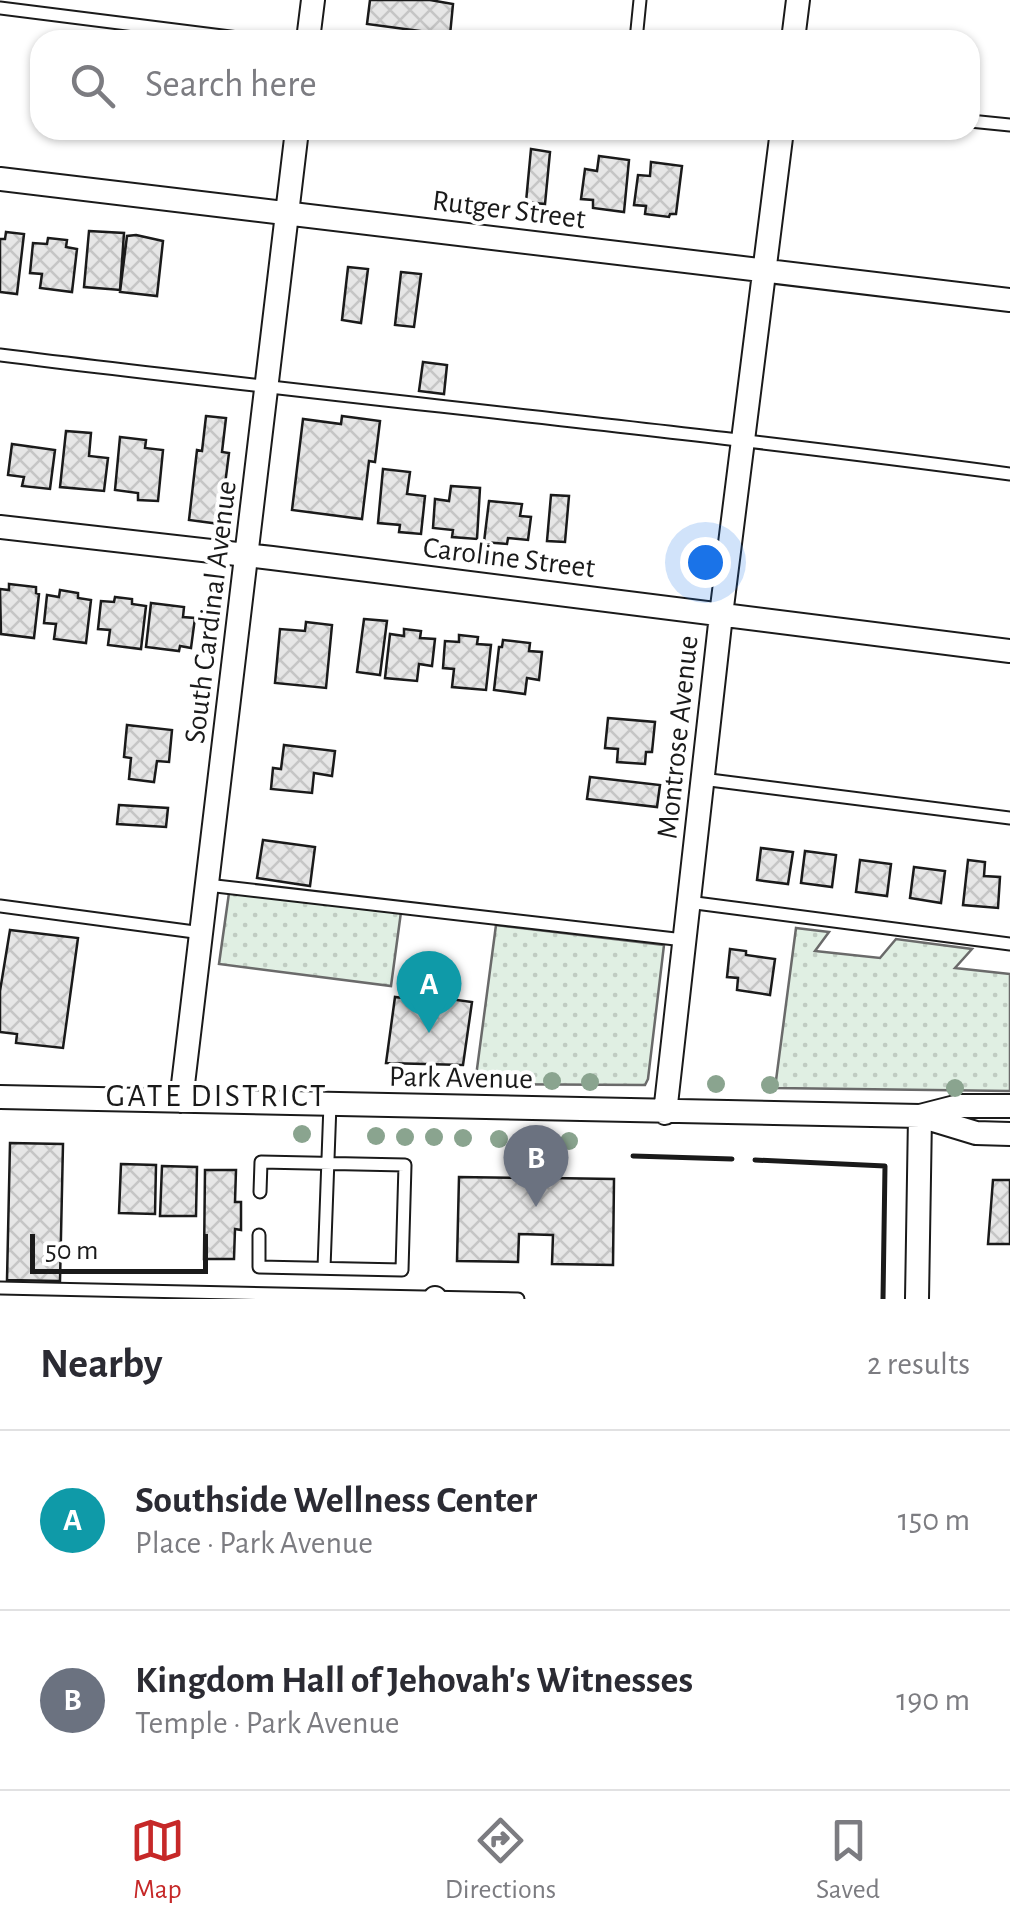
<!DOCTYPE html>
<meta charset="utf-8">
<style>
:root{--surface:#fff;--page:#f7f7f7;--text:#2b2b33;--muted:#7c7c81;--line:#e1e1e2;--accent:#c62828}
body{margin:0;font-family:"Alegreya Sans",sans-serif;background:var(--page);color:var(--text)}
.scale{position:absolute;left:30px;bottom:25px;width:178px;box-sizing:border-box;padding-left:10px;border:5px solid #1a1a1a;border-top:0;font-size:28px;line-height:35px;white-space:nowrap;color:#1a1a1a;-webkit-text-stroke:8px #fff;paint-order:stroke}
.you{position:absolute;left:705px;top:562px;width:35px;height:35px;margin:-25px;border:8px solid #fff;border-radius:50%;background:#1a73e8;box-shadow:0 0 0 15px #1a73e833}
.badge{display:grid;place-items:center;width:65px;height:65px;border-radius:50%;background:var(--accent);color:#fff;font-size:32px;font-weight:700}
.pin{position:absolute;translate:-50% -82px;filter:drop-shadow(0 2px 5px #0008)}
.pin::after{content:'';position:absolute;top:52px;width:35px;height:30px;background:inherit;clip-path:polygon(0 0,100% 0,50% 100%)}
.list{margin:0;padding:0;list-style:none}
h2{display:flex;justify-content:space-between;align-items:center;height:130px;margin:0;padding:0 40px;font-size:42px}
h2 small{font-size:32px;font-weight:400;color:var(--muted)}
.list li{display:grid;grid-template-columns:65px 1fr auto;gap:30px;align-items:center;box-sizing:border-box;height:180px;padding:0 40px;border-top:2px solid var(--line)}
.list b{display:block;font-size:38px;white-space:nowrap}
.list p{margin:0;font-size:32px;white-space:nowrap;color:var(--muted)}
.list em{font-size:32px;font-style:normal;color:var(--muted)}
.icon{flex:none;width:55px;height:55px;fill:none;stroke:currentColor;stroke-width:2;stroke-linecap:round;stroke-linejoin:round}
.map{position:relative;flex:none;width:1010px;height:1299px;overflow:hidden}
.search{position:absolute;background:var(--surface);box-shadow:0 2px 8px #0004;left:30px;right:30px;top:30px;height:110px;display:flex;align-items:center;gap:25px;box-sizing:border-box;padding:0 35px;border-radius:30px;color:var(--muted);font-size:38px}
.sheet{height:490px;background:var(--surface)}
nav{display:flex;justify-content:space-around;align-items:center;box-sizing:border-box;height:140px;border-top:2px solid var(--line);background:var(--surface);font-size:28px;color:var(--muted)}
nav a{display:grid;justify-items:center;gap:5px}
nav .on{color:var(--accent)}
.map>svg:first-child{display:block}
.grass{fill:url(#grass-dots);stroke:#6a6a6a;stroke-width:2.5}
.building{fill:url(#building-cross-hatch);stroke:#1a1a1a;stroke-width:2.5}
.lines{fill:none;stroke-linecap:round;stroke-linejoin:round}
.lane-casing{stroke:#1a1a1a;stroke-width:15}
.street-casing{stroke:#1a1a1a;stroke-width:26}
.lane{stroke:#fff;stroke-width:11}
.street{stroke:#fff;stroke-width:22}
.wall{stroke:#1a1a1a;stroke-width:5}
.tree{fill:#8aa48f}
.labels{text-anchor:middle;stroke-width:8;stroke-linejoin:round;paint-order:stroke}
.street-label{font-size:30px;fill:#1a1a1a;stroke:#fff}
.neighbourhood-label{font-size:32px;letter-spacing:2.5px;fill:#1a1a1a;stroke:#fff}
</style>
<div class="map">
<svg width="1010" height="1299" viewBox="0 0 1010 1299">
<defs>
<pattern id="grass-dots" width="8" height="8" patternUnits="userSpaceOnUse" patternTransform="scale(2.5)"><rect width="8" height="8" fill="#e0efe3"/><path d="M2 2h.1M6 6h.1" fill="none" stroke="#c0ccc2" stroke-width="1.8" stroke-linecap="round"/></pattern>
<pattern id="building-cross-hatch" width="8" height="8" patternUnits="userSpaceOnUse" patternTransform="scale(2.5)"><rect width="8" height="8" fill="#e6e6e6"/><path d="M0 0l8 8M0 8l8-8" fill="none" stroke="#c5c5c5"/></pattern>
</defs>
<rect width="100%" height="100%" fill="#fff"/>
<path class="grass" d="M229 893 401 912 391 986 219 964Z
M496 925 664 945 648 1079 645 1085 475 1084Z
M796 928 829 932 815 951 880 958 896 939 972 949 955 968 1010 974V1091L775 1088Z"/>
<path class="building" d="M370 0H430L453 4 450 35 367 24Z
M531 149 550 152 545 204 526 202Z
M599 156 629 160 624 212 593 208V200L581 199 585 169 597 171Z
M651 162 682 166 676 214H670L669 217 645 214 646 206 634 205 638 175 650 176Z
M89 231 124 233 120 290 84 287Z
M6 232 24 234 17 294 0 292V239H5Z
M136 235 163 241 157 296 120 292 127 236Z
M48 238 67 240 66 247 77 249 72 292 40 288 42 274 30 273 33 243 47 244Z
M348 267 368 269 361 323 342 320Z
M401 272 421 274 414 327 395 325Z
M423 362 447 365 444 394 419 391Z
M206 416 226 418 222 452 229 453 220 524 189 520 197 450 202 451Z
M342 416 380 421 375 462 369 461 362 519 292 510 303 419 341 424Z
M66 431 91 433 89 456 108 458 104 491 60 487Z
M120 437 146 440 145 448 163 450 158 501 138 500V493L115 490Z
M12 444 55 450 50 489 22 486 24 477 8 475Z
M383 469 410 472 407 494 425 496 421 534 399 532 400 525 378 523Z
M451 486 480 488 477 539 452 537 453 530 433 528 435 499 449 501Z
M551 495 569 496 565 542 547 541Z
M489 501 522 504 520 516 531 517 528 540 508 538 507 544 484 542Z
M9 584 36 587V593L39 594 34 638 1 634 0 589 9 590Z
M60 590 78 593V598L91 600 86 643 54 639 56 624 44 623 47 595 59 597Z
M115 597 132 599V604L146 606 141 649 108 645 110 630 98 629 101 601 114 602Z
M151 603 184 607 183 617 195 618 191 648 180 646 179 651 146 647Z
M364 619 387 621 380 675 357 672Z
M306 622 332 625 326 688 275 683 280 629 305 631Z
M404 629 421 631 420 638 435 639 432 666 419 664 417 681 385 678 390 634 404 636Z
M459 635 478 637 477 644 491 645 486 690 452 687 454 669 443 668 445 641 459 642Z
M503 640 530 643 529 651 542 652 539 680 527 678 525 694 494 690 499 647H502Z
M608 718 655 722 652 752H646L645 764 617 762 618 749 605 748Z
M127 725 172 730 169 762 157 761 154 782 129 779 131 758 124 757Z
M284 745 335 751 332 776 314 773 312 793 271 789 273 768 281 769Z
M590 777 660 785 657 807 587 799Z
M119 805 168 808 166 827 117 824Z
M263 840 315 847 310 886 257 878Z
M761 848 793 852 788 884 757 880Z
M805 851 836 855 832 887 801 883Z
M860 860 891 864 887 896 856 892Z
M968 860 985 862 984 876 1000 877 998 908 963 905Z
M914 867 945 871 941 903 910 898Z
M10 930 78 938 63 1048 16 1043 17 1034 0 1032V991Z
M730 949 746 951V955L775 959 770 995 737 990 738 978 727 977Z
M420 995 472 1002 463 1065 386 1063 395 997 418 1000Z
M10 1143 63 1144 60 1281 7 1280Z
M121 1164 156 1165 155 1214 119 1213Z
M162 1166 197 1167 196 1216H160Z
M525 1168 551 1169V1178L614 1179 613 1265 552 1264 553 1235 519 1234 518 1262 457 1261 459 1177 524 1178Z
M205 1170H236L235 1202H241V1230L235 1229 234 1259H204Z
M993 1180H1010V1244H988Z"/>
<g class="lines">
<g class="lane-casing">
<path id="lane" d="M0 8 254 40
M636 40 640 0
M970 121 1010 125
M0 355C336 397 674 429 1010 474
M702 779 1010 818
M207 885 684 940
M688 902 1010 944
M0 906 202 933
M259 1235V1267L402 1270 405 1165 261 1162 260 1192
M324 1268 330 1104
M0 1288 518 1299"/>
</g>
<g class="street-casing">
<path id="street" d="M308 40 313 0
M793 40 798 0
M0 179 1010 300
M0 527 272 558 1010 651
M0 1097 920 1116 959 1106H1010
M181 1101 297 130
M665 1113 721 615 782 130
M920 1116 976 1133 1010 1134
M435 1299V1298
M917 1299 920 1116"/>
</g>
<use href="#lane" class="lane"/>
<use href="#street" class="street"/>
<path class="wall" d="M633 1156 732 1159
M755 1160 885 1166 883 1299"/>
</g>
<g class="tree">
<circle cx="491" cy="1080" r="9"/>
<circle cx="552" cy="1081" r="9"/>
<circle cx="590" cy="1082" r="9"/>
<circle cx="716" cy="1084" r="9"/>
<circle cx="770" cy="1085" r="9"/>
<circle cx="955" cy="1088" r="9"/>
<circle cx="302" cy="1134" r="9"/>
<circle cx="376" cy="1136" r="9"/>
<circle cx="405" cy="1137" r="9"/>
<circle cx="434" cy="1137" r="9"/>
<circle cx="463" cy="1138" r="9"/>
<circle cx="499" cy="1139" r="9"/>
<circle cx="569" cy="1141" r="9"/>
</g>
<g class="labels">
<g class="street-label">
<text transform="translate(509 209) rotate(7)" y="10">Rutger Street</text>
<text transform="translate(509 557) rotate(7)" y="10">Caroline Street</text>
<text transform="translate(210 612) rotate(-83)" y="10">South Cardinal Avenue</text>
<text transform="translate(677 737) rotate(-84)" y="10">Montrose Avenue</text>
<text transform="translate(461 1077) rotate(1)" y="10">Park Avenue</text>
</g>
<g class="neighbourhood-label">
<text x="217" y="1106">GATE DISTRICT</text>
</g>
</g>
</svg>
<div class="scale">50 m</div>
<div class="you"></div>
<div class="pin badge" style="left:429px;top:1033px;background:#0f9aa8">A</div>
<div class="pin badge" style="left:536px;top:1207px;background:#6b7280">B</div>
<div class="search"><svg class="icon" aria-label="search" viewBox="0 0 24 24"><circle cx="10" cy="10" r="6"/><path d="M15 15l6 6"/></svg>Search here</div>
</div>
<section class="sheet">
<h2>Nearby<small>2 results</small></h2>
<ul class="list">
<li><span class="badge" style="background:#0f9aa8">A</span><div><b>Southside Wellness Center</b><p>Place · Park Avenue</p></div><em>150 m</em></li>
<li><span class="badge" style="background:#6b7280">B</span><div><b>Kingdom Hall of Jehovah's Witnesses</b><p>Temple · Park Avenue</p></div><em>190 m</em></li>
</ul>
</section>
<nav>
<a class="on"><svg class="icon" aria-label="map" viewBox="0 0 24 24"><path d="M3 6l6-2 6 2 6-2v14l-6 2-6-2-6 2zM9 4v14M15 6v14"/></svg>Map</a>
<a><svg class="icon" aria-label="directions" viewBox="0 0 24 24"><path d="M12 3l9 9-9 9-9-9zM9 14v-3h6M13 9l2 2-2 2"/></svg>Directions</a>
<a><svg class="icon" aria-label="saved" viewBox="0 0 24 24"><path d="M7 4h10v16l-5-4-5 4z"/></svg>Saved</a>
</nav>
